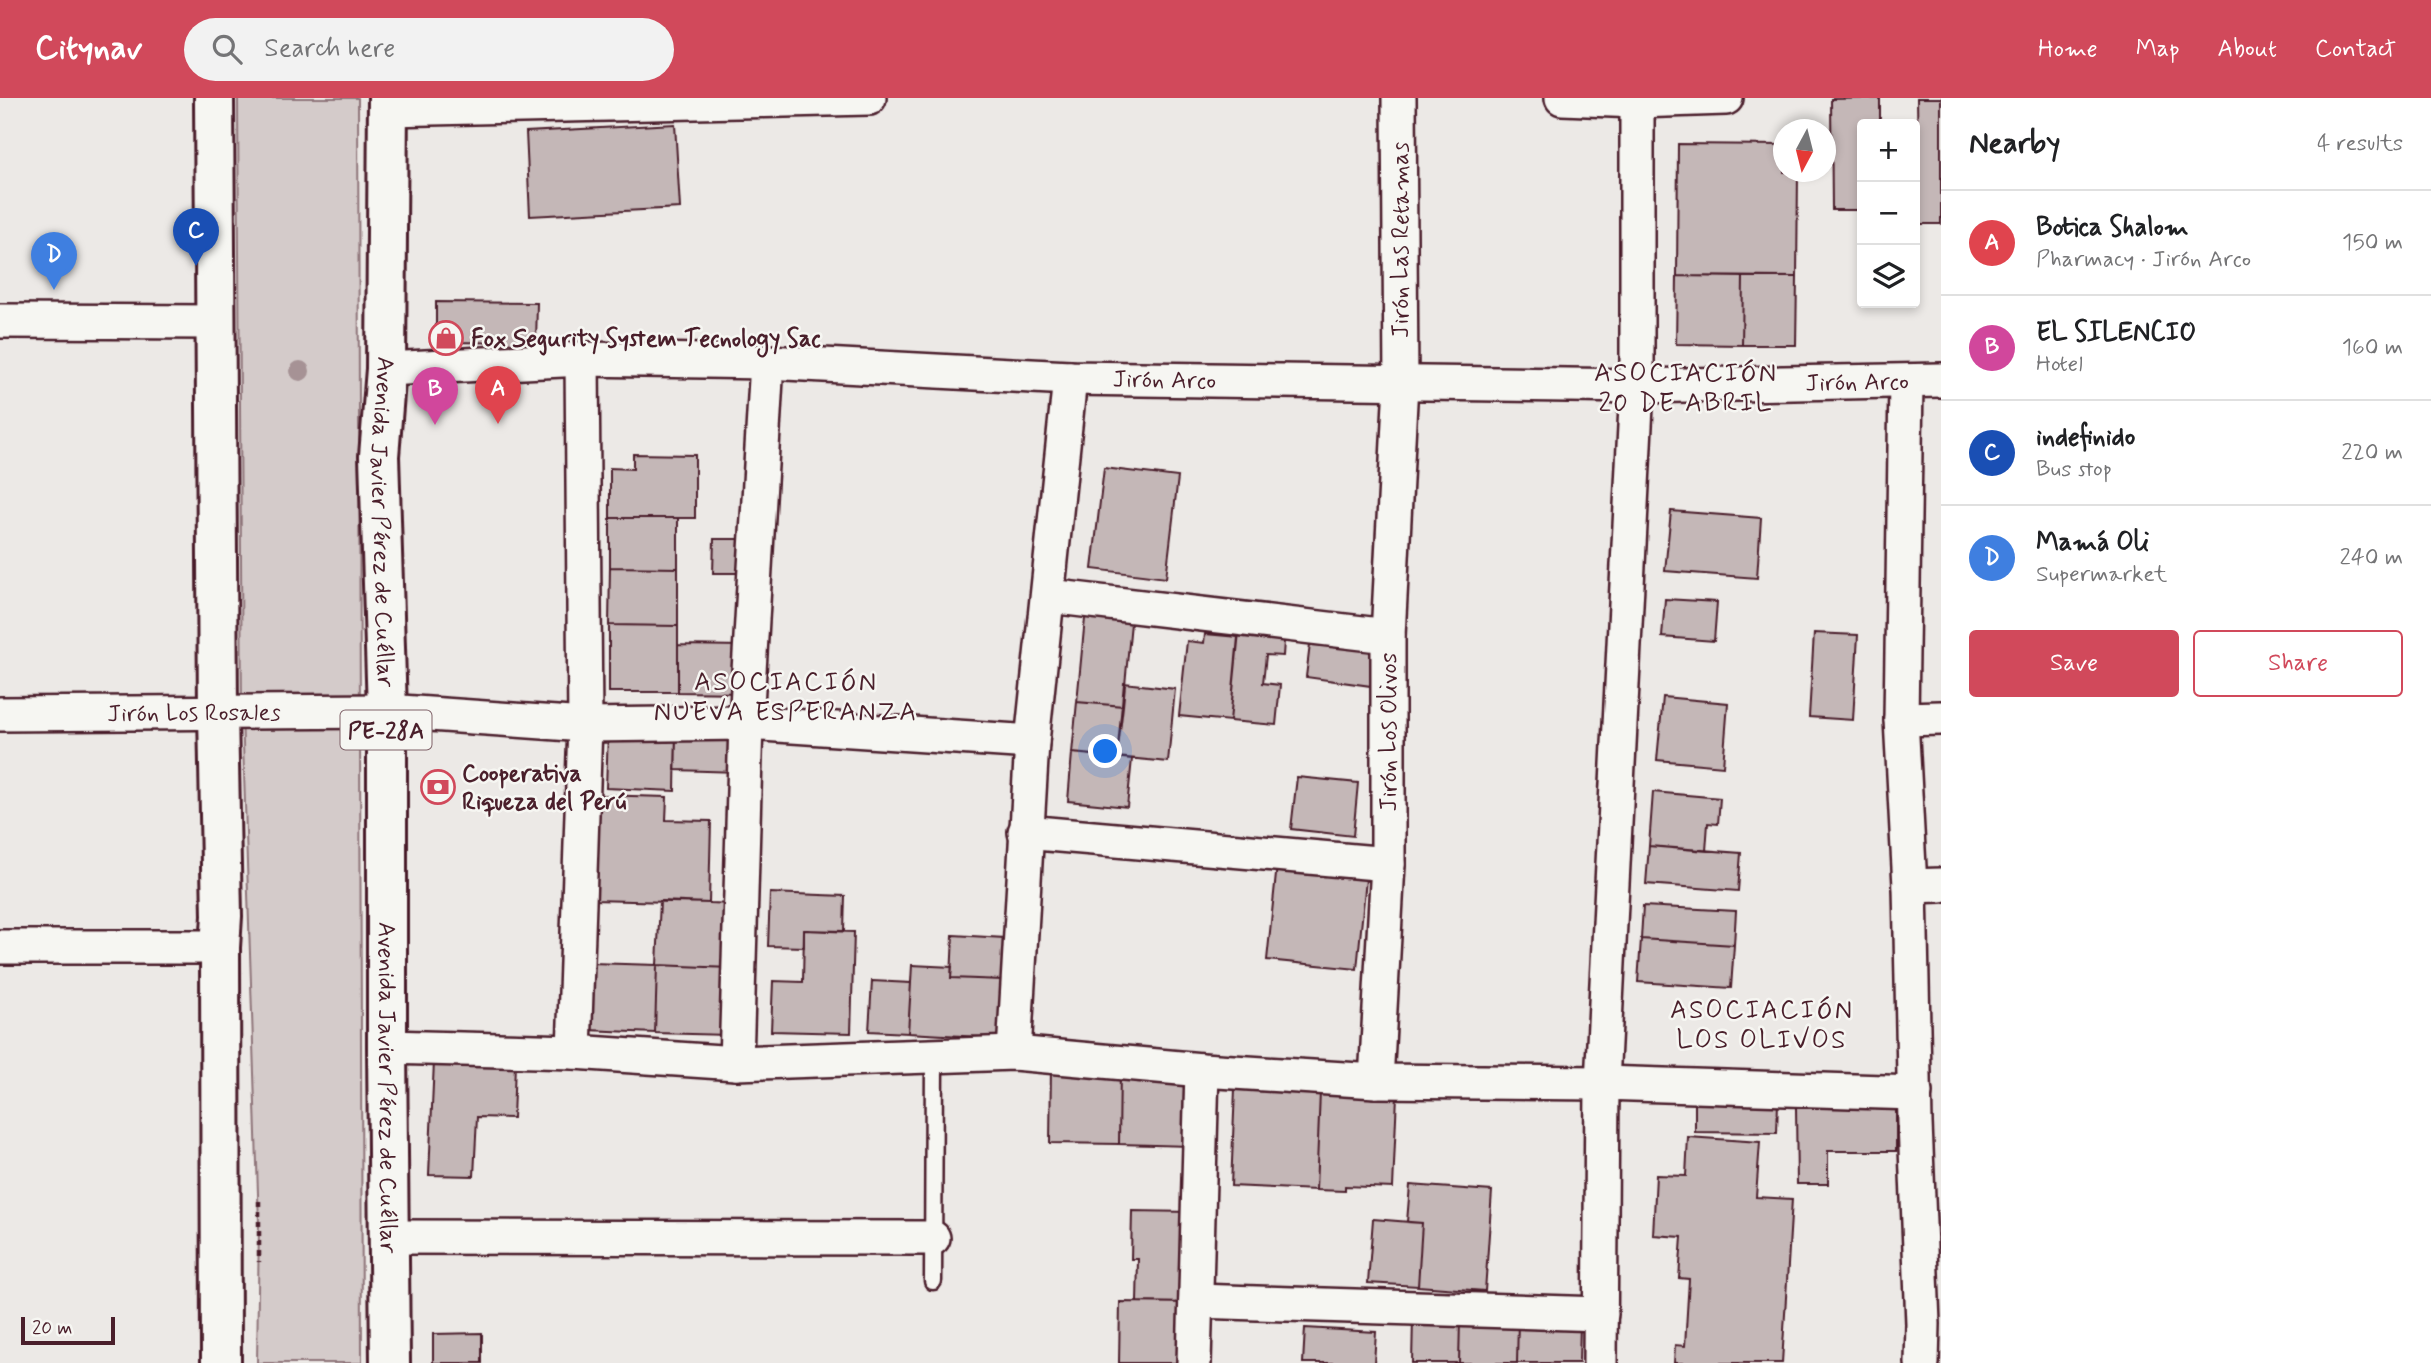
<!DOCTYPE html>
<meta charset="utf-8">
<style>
:root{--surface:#fff;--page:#f2f2f2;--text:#202124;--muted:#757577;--line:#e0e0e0;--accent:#d1495b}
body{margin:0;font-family:Mynerve,sans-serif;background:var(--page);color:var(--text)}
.controls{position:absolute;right:21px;top:21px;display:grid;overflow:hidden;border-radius:7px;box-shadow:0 4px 10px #0003}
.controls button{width:63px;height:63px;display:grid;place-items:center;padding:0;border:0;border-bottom:2px solid var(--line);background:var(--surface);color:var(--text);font:35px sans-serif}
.compass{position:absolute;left:1773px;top:21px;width:63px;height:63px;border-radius:50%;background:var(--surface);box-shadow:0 4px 10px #0003;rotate:187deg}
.scale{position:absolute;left:21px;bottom:18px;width:94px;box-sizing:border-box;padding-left:7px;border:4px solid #4a1f2b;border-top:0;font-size:19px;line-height:24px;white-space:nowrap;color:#4a1f2b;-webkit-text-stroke:5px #f6f6f2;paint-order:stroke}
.you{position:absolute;left:1106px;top:654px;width:24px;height:24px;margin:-18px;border:5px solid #fff;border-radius:50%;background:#1a73e8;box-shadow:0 0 0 10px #1a73e833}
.badge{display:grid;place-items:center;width:46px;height:46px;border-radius:50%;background:var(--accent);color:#fff;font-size:23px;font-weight:700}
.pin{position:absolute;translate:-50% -58px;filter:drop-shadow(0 2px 4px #0008)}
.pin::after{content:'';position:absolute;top:37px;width:24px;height:21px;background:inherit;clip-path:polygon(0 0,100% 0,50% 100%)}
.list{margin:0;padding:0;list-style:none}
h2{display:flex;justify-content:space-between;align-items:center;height:91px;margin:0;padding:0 28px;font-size:30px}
h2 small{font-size:23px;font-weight:400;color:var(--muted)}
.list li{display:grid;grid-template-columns:46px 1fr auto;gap:21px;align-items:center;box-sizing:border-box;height:105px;padding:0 28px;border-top:2px solid var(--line)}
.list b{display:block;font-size:26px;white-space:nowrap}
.list p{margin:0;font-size:23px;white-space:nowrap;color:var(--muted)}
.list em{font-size:23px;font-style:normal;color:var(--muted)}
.actions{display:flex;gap:14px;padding:21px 28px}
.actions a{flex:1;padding:16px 0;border:2px solid var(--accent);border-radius:7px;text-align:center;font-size:24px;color:var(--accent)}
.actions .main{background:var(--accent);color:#fff}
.icon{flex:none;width:38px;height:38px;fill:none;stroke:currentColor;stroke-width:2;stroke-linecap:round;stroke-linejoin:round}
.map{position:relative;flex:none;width:1941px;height:1265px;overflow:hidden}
header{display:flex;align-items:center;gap:42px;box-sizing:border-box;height:98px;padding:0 35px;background:var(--accent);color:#fff}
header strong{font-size:33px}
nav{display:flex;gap:38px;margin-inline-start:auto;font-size:24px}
.search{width:490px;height:63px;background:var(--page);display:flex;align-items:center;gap:18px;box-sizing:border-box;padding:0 24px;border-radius:38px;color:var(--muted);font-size:26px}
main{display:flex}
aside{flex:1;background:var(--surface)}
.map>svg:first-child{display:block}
.green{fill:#d4cbca;stroke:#8f757a;stroke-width:2}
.building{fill:#c4b7b7;stroke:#4a1f2b;stroke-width:2}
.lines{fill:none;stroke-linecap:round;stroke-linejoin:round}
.service-casing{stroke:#4a1f2b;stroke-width:21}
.minor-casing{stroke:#4a1f2b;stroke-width:38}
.trunk-casing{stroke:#4a1f2b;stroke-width:44}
.path{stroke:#4a1f2b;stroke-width:4.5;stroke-dasharray:5 5;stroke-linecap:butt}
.service{stroke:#f6f6f2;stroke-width:16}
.minor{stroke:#f6f6f2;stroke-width:33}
.trunk{stroke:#f6f6f2;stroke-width:38}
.tree{fill:#a69295}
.labels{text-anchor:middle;stroke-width:5;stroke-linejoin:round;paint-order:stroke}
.shield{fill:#f6f6f2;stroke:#7e6067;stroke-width:2}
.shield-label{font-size:23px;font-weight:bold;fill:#4a1f2b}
.street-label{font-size:24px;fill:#4a1f2b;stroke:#f6f6f2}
.poi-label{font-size:24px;font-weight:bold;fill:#4a1f2b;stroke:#f6f6f2;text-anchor:start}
.neighbourhood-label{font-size:26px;letter-spacing:2px;fill:#4a1f2b;stroke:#f6f6f2}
</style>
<header>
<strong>Citynav</strong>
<div class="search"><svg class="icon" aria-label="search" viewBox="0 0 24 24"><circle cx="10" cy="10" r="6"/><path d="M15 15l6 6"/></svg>Search here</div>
<nav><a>Home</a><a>Map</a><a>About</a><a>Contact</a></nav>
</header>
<main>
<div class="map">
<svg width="1941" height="1265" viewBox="0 0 1941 1265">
<rect width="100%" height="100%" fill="#ece9e6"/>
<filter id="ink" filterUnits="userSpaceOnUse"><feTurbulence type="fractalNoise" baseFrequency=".0143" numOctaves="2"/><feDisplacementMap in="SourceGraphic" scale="14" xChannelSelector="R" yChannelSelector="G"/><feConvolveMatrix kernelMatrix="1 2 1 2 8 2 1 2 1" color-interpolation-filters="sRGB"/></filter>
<g filter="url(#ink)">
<path class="green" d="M238 0H358L362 1265H257L259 1126 242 615Z"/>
<path class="building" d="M1880 0V26H1862V112H1832L1831 1Z
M1917 0H1941V126H1919Z
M675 26 680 110 530 118 526 34Z
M1678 46 1784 47V74H1798L1797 179 1677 178Z
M1677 178 1743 179 1742 247 1676 246Z
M1743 179H1797L1796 247H1742Z
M436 204 537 205 536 245 436 244Z
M633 356 695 357V420H610V370L633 371Z
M1104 370 1178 379 1166 480 1092 471Z
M1671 413 1761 420 1757 480 1665 473Z
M610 420H678V470L610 469Z
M714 441H750L749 475H713Z
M610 469 678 470V528L609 527Z
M1665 501 1717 504 1714 543 1662 539Z
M1086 510 1132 514 1123 608 1077 604Z
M1240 524 1285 528 1283 558 1266 557 1263 585 1280 587 1276 627 1230 623Z
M609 527 678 528V594H609Z
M1312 530 1377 539 1371 588 1306 579Z
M1814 535 1858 537 1853 622 1809 619Z
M1205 536 1238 539 1230 623 1179 618 1187 543 1204 545Z
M678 547 743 548 742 595 678 594Z
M1124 585 1175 591 1168 664 1117 659Z
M1663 599 1728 605 1723 668 1657 662Z
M1077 604 1123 608 1117 659 1072 655Z
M608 635 676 637 675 693 606 690Z
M676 637 739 639 738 674 675 672Z
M1072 655 1132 661 1127 709 1068 703Z
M1297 679 1358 685 1353 738 1291 731Z
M1653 694 1720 700 1718 726 1708 725 1706 753 1649 748Z
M596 697 667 699 666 722 711 723 709 805 593 802Z
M1649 748 1741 755 1738 793 1646 786Z
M1277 767 1366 781 1357 871 1267 862Z
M770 795 845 798 844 833 804 832V849L768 848Z
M660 803 733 806 730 870 657 867Z
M1643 808 1736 813 1734 847 1641 841Z
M804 832 854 834 851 935 771 933 773 883 803 884Z
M953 837 1005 840 1003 882 951 880Z
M1641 841 1734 847 1731 890 1638 884Z
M591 865 657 867 655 935 588 932Z
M657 867 730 870 728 937 655 935Z
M912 867 952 869 951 880 1003 882 1000 940 908 935Z
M872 883 911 885 908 935 869 933Z
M434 963 515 966 513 1020 477 1019 474 1078 429 1077Z
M1051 970 1120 971 1119 1046 1050 1045Z
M1120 971 1192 973 1190 1048 1119 1046Z
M1235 991 1320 994 1316 1092 1231 1088Z
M1320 994 1397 997 1393 1090 1345 1088V1093L1316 1092Z
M1695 1003 1778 1004 1777 1035 1695 1034Z
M1796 1010H1896V1053H1828V1086H1797Z
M1688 1039 1760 1044 1756 1099 1792 1101 1782 1265H1674L1675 1247 1685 1248 1689 1181 1679 1180 1682 1139 1653 1137 1656 1077 1686 1078Z
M1410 1087 1492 1093 1485 1193 1418 1188 1422 1125 1407 1124Z
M1132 1113 1193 1114 1191 1205 1137 1204 1138 1161H1131Z
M1373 1121 1422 1125 1418 1188 1368 1185Z
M1120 1204 1191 1205 1190 1265H1119Z
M1413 1220 1460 1222 1459 1265H1412Z
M1460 1222 1518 1223 1517 1265H1459Z
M1518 1223 1580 1225 1579 1265H1517Z
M1305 1230 1376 1234 1374 1265H1303Z
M482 1235V1265H433V1236Z"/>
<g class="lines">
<g class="service-casing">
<path id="service" d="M933 1183 934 958"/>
</g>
<g class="minor-casing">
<g id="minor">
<path d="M1562 0 1637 3 1726 0"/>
<path d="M388 11 869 0"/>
<path d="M0 223 215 224"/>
<path id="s1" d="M386 271 582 261 767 264 1070 280 1637 288 1941 282"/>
<path d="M1906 284 1901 621 1910 788 1915 1025 1923 1226 1922 1265"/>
<path d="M1049 498 1388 538"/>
<path id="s2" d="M0 616 387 613 585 627 746 625 1032 644"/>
<path d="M1901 621 1941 620"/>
<path d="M1025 734 1388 766"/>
<path d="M1910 788 1941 787"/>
<path d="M0 849H220"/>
<path d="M387 949 574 954 736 965 1014 955 1202 972 1376 983 1602 985 1915 995"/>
<path d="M574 954 585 627 582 261"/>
<path d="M1014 955 1032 644 1070 280"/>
<path d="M736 965 746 625 767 264"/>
<path d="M1376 983 1388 766V538L1401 285 1399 0"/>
<path d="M389 1139 933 1140"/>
<path d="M1196 1203 1601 1216"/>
<path d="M1194 1265 1202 972"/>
<path d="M1600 1265 1602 985 1637 288V0"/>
</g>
</g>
<g class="trunk-casing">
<g id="trunk">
<path d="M214 0 218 615 222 818 220 849 221 1265"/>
<path id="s3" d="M388 0 386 271 379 358 387 613V949L390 1265"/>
</g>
</g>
<path class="path" d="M259 1103V1164"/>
<use href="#service" class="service"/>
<use href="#minor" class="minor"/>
<use href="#trunk" class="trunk"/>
</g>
<circle class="tree" cx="300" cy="273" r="10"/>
</g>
<defs>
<g id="shop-ring" transform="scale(1.75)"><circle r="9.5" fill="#f6f6f2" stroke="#d1495b" stroke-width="1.5"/><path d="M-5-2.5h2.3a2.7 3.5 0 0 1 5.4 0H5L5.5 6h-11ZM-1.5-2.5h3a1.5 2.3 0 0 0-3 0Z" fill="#d1495b"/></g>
<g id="bank-ring" transform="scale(1.75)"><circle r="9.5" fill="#f6f6f2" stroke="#d1495b" stroke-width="1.5"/><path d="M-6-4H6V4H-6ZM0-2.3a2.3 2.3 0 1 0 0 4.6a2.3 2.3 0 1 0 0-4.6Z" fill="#d1495b"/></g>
</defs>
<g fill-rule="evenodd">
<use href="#shop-ring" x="446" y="240"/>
<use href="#bank-ring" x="438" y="689"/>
</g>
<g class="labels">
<rect class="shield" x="340.5" y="612.5" width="91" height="39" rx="5"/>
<g class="shield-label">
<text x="386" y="640">PE-28A</text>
</g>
<g class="street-label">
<text transform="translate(1400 142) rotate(-90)" y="8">Jirón Las Retamas</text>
<text dy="8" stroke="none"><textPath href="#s1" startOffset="779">Jirón Arco</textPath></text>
<text dy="8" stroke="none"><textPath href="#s1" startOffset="1472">Jirón Arco</textPath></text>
<text dy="8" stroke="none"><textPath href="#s3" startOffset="424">Avenida Javier Pérez de Cuéllar</textPath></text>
<text dy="8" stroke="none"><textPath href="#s2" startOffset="194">Jirón Los Rosales</textPath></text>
<text transform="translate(1388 634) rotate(-90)" y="8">Jirón Los Olivos</text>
<text dy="8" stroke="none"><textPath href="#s3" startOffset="990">Avenida Javier Pérez de Cuéllar</textPath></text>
</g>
<g class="poi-label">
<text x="471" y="248">Fox Segurity System Tecnology Sac</text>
<text x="462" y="683">Cooperativa<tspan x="462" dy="28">Riqueza del Perú</tspan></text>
</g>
<g class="neighbourhood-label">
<text x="1686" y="283">ASOCIACIÓN<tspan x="1686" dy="30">20 DE ABRIL</tspan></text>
<text x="786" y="592">ASOCIACIÓN<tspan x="786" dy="30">NUEVA ESPERANZA</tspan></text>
<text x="1762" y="920">ASOCIACIÓN<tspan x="1762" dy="30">LOS OLIVOS</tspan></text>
</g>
</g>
</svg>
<div class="controls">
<button>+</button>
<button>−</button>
<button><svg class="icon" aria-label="layers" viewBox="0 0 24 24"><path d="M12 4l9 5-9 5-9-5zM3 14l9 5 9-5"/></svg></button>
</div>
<svg class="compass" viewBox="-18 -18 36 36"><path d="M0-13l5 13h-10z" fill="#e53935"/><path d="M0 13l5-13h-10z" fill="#757577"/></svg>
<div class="scale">20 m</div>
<div class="you"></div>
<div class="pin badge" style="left:498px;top:326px;background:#e0444e">A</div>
<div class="pin badge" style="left:435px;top:327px;background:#d1479c">B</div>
<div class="pin badge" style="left:196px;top:168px;background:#1a4fb4">C</div>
<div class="pin badge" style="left:54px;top:192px;background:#3f7fe0">D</div>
</div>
<aside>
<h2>Nearby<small>4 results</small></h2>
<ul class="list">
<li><span class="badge" style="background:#e0444e">A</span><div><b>Botica Shalom</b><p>Pharmacy · Jirón Arco</p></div><em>150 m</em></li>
<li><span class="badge" style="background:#d1479c">B</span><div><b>EL SILENCIO</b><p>Hotel</p></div><em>160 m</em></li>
<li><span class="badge" style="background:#1a4fb4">C</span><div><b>indefinido</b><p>Bus stop</p></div><em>220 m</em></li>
<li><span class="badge" style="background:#3f7fe0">D</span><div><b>Mamá Oli</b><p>Supermarket</p></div><em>240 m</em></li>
</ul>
<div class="actions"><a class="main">Save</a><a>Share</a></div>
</aside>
</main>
